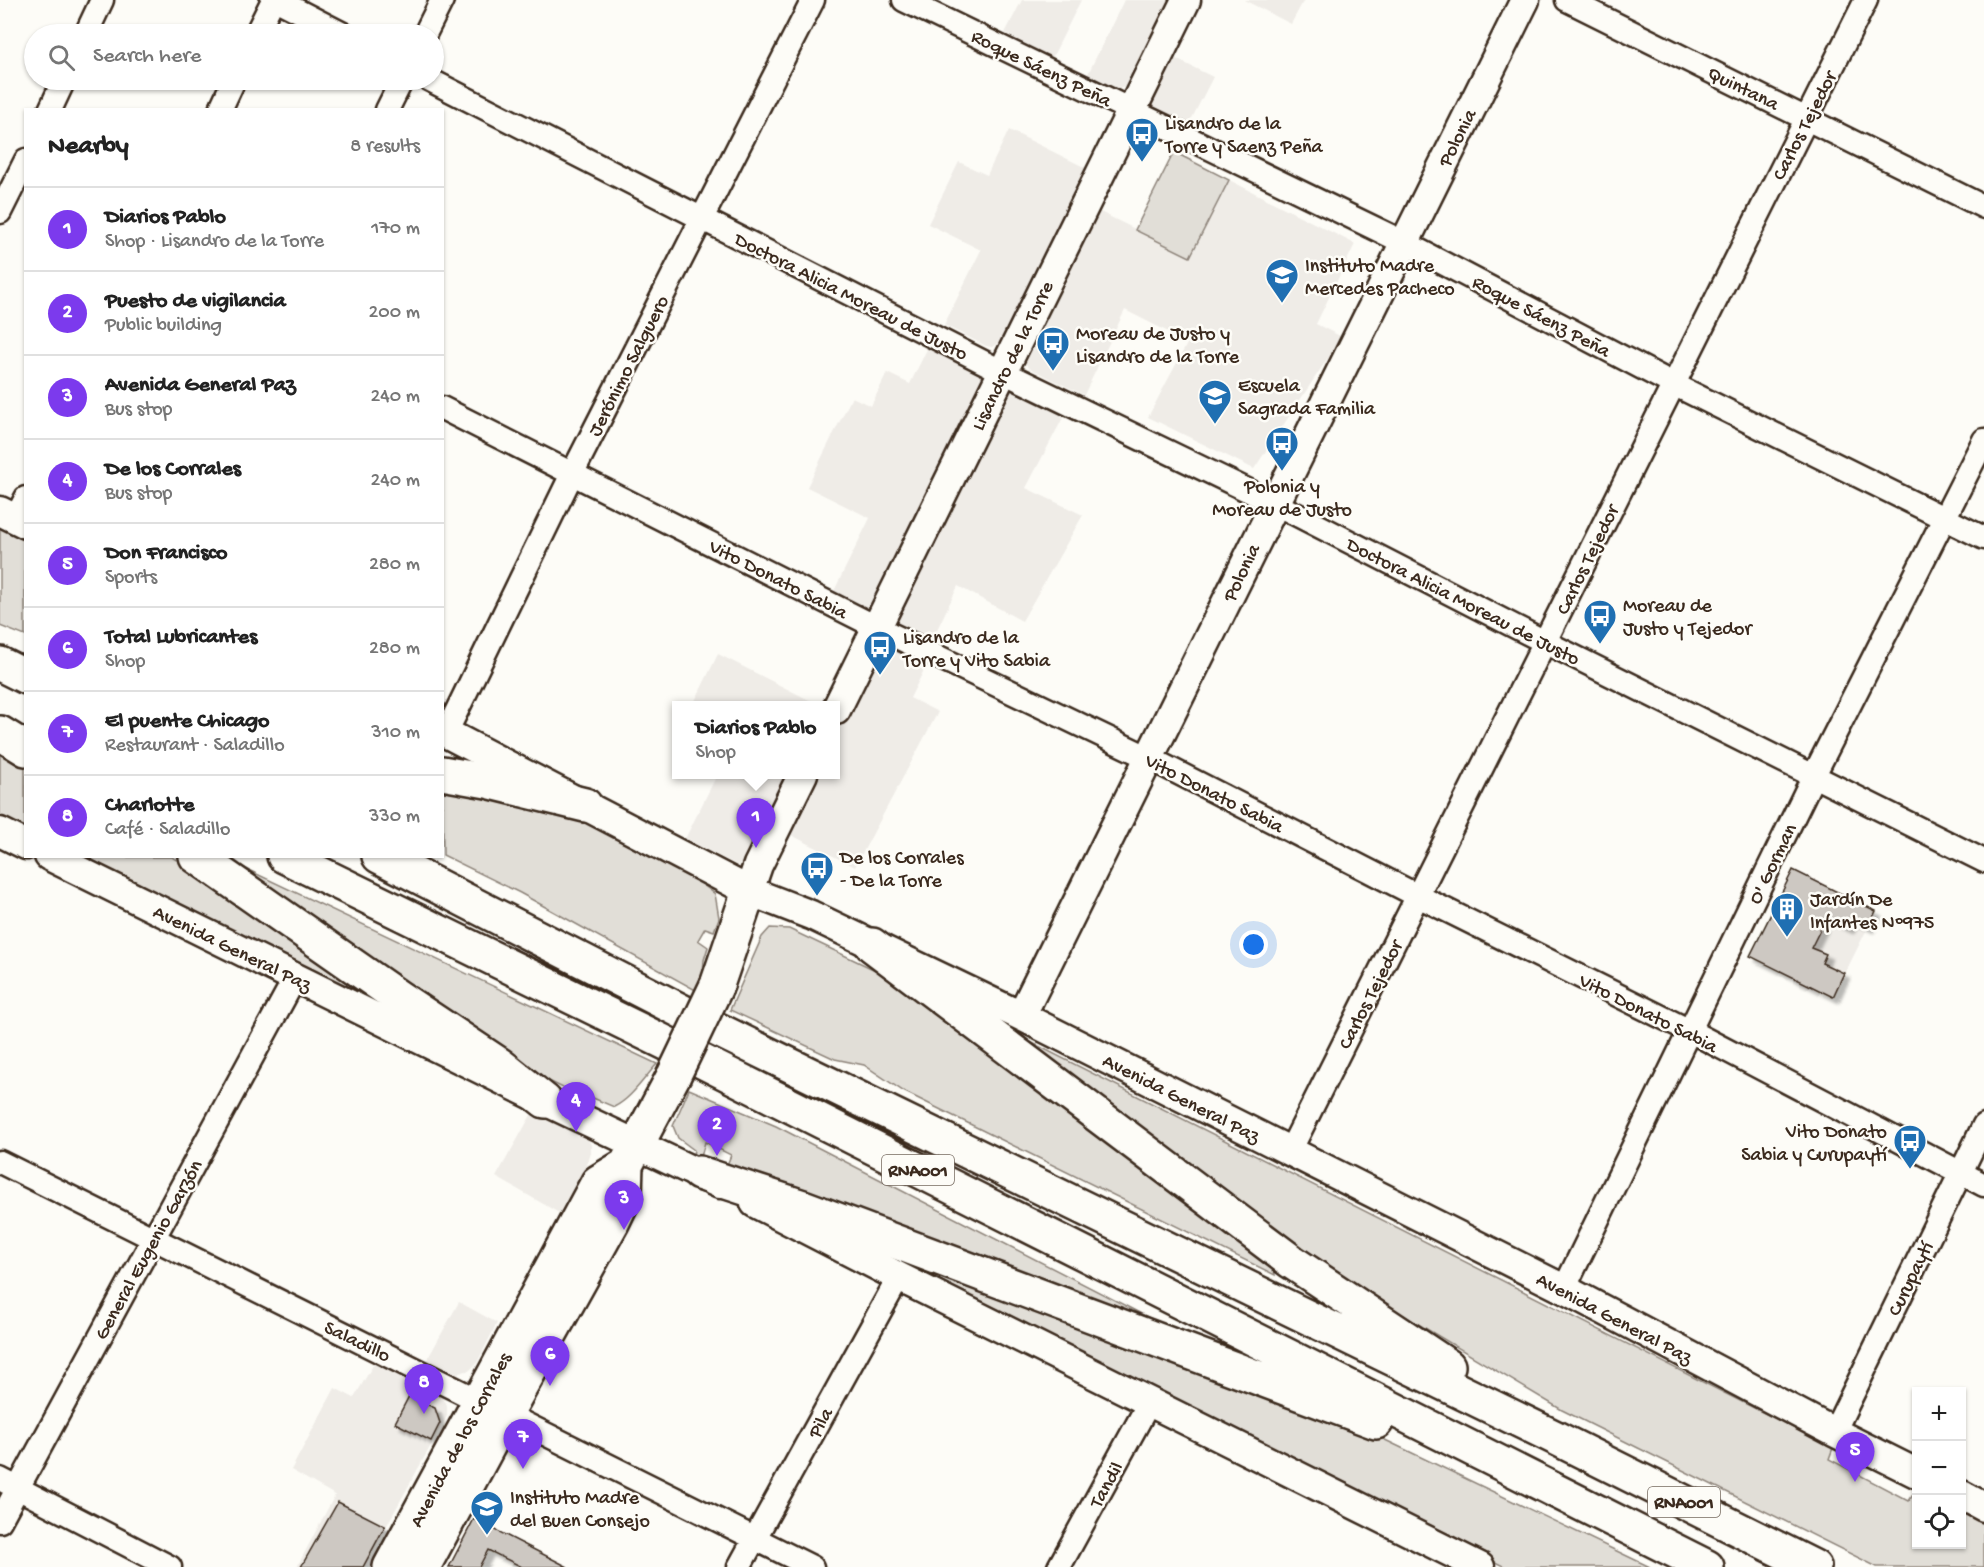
<!DOCTYPE html>
<meta charset="utf-8">
<style>
:root{--surface:#fff;--page:#f2f2f2;--text:#222;--muted:#767676;--line:#e0e0e0;--accent:#7c3aed}
body{margin:0;font-family:"Gochi Hand",sans-serif;background:var(--page);color:var(--text)}
.controls{position:absolute;right:18px;bottom:18px;display:grid;overflow:hidden;border-radius:0px;box-shadow:0 2px 4px #0004}
.controls button{width:54px;height:54px;display:grid;place-items:center;padding:0;border:0;border-bottom:2px solid var(--line);background:var(--surface);color:var(--text);font:30px sans-serif}
.you{position:absolute;left:1254px;top:945px;width:21px;height:21px;margin:-15px;border:4px solid #fff;border-radius:50%;background:#1a73e8;box-shadow:0 0 0 9px #1a73e833}
.badge{display:grid;place-items:center;width:39px;height:39px;border-radius:50%;background:var(--accent);color:#fff;font-size:20px;font-weight:700}
.pin{position:absolute;translate:-50% -50px;filter:drop-shadow(0 2px 3px #0008)}
.pin::after{content:'';position:absolute;top:32px;width:21px;height:18px;background:inherit;clip-path:polygon(0 0,100% 0,50% 100%)}
.popup{position:absolute;left:672px;top:701px;width:168px;height:78px;box-sizing:border-box;display:grid;place-content:center;border-radius:0px;background:var(--surface);filter:drop-shadow(0 2px 4px #0005);font-size:20px;white-space:nowrap;color:var(--muted)}
.popup b{font-size:22px;color:var(--text)}
.popup::after{content:'';position:absolute;left:50%;top:100%;margin-left:-12px;border:12px solid transparent;border-top-color:var(--surface)}
.list{margin:0;padding:0;list-style:none}
h2{display:flex;justify-content:space-between;align-items:center;height:78px;margin:0;padding:0 24px;font-size:26px}
h2 small{font-size:20px;font-weight:400;color:var(--muted)}
.list li{display:grid;grid-template-columns:39px 1fr auto;gap:18px;align-items:center;box-sizing:border-box;height:84px;padding:0 24px;border-top:2px solid var(--line)}
.list b{display:block;font-size:22px;white-space:nowrap}
.list p{margin:0;font-size:20px;white-space:nowrap;color:var(--muted)}
.list em{font-size:20px;font-style:normal;color:var(--muted)}
.icon{flex:none;width:33px;height:33px;fill:none;stroke:currentColor;stroke-width:2;stroke-linecap:round;stroke-linejoin:round}
.map{position:relative;flex:none;width:1984px;height:1567px;overflow:hidden}
.search{position:absolute;background:var(--surface);box-shadow:0 2px 4px #0004;left:24px;top:24px;width:420px;height:66px;display:flex;align-items:center;gap:15px;box-sizing:border-box;padding:0 21px;border-radius:33px;color:var(--muted);font-size:22px}
.panel{position:absolute;background:var(--surface);box-shadow:0 2px 4px #0004;left:24px;top:108px;width:420px;height:750px;border-radius:0px}
.map>svg:first-child{display:block}
.built{fill:#efece7}
.green{fill:#e1ded7;stroke:#8e847a;stroke-width:1.5}
.building{fill:#cdc8c2;stroke:#3b2a1e;stroke-width:1.5;filter:url(#shadow)}
.lines{fill:none;stroke-linecap:round;stroke-linejoin:round}
.minor-casing{stroke:#3b2a1e;stroke-width:27}
.tertiary-casing{stroke:#3b2a1e;stroke-width:33}
.secondary-casing{stroke:#3b2a1e;stroke-width:38}
.motorway-casing{stroke:#3b2a1e;stroke-width:38}
.minor{stroke:#fdfcf7;stroke-width:22}
.tertiary{stroke:#fdfcf7;stroke-width:28}
.secondary{stroke:#fdfcf7;stroke-width:33}
.motorway{stroke:#fdfcf7;stroke-width:33}
.secondary-bridge-casing{stroke:#3b2a1e;stroke-width:38;stroke-linecap:butt}
.secondary-bridge{stroke:#fdfcf7;stroke-width:33}
.labels{text-anchor:middle;stroke-width:5;stroke-linejoin:round;paint-order:stroke}
.shield{fill:#fdfcf7;stroke:#75695f;stroke-width:1.5}
.shield-label{font-size:18px;font-weight:bold;fill:#3b2a1e}
.street-label{font-size:20px;fill:#3b2a1e;stroke:#fdfcf7}
.poi-label{font-size:20px;fill:#3b2a1e;stroke:#fdfcf7;text-anchor:start}
</style>
<div class="map">
<svg width="1984" height="1567" viewBox="0 0 1984 1567">
<defs>
<filter id="shadow"><feDropShadow dx="5.5" dy="5.5" stdDeviation="1.5" flood-color="#0004"/></filter>
</defs>
<rect width="100%" height="100%" fill="#fdfcf7"/>
<filter id="ink" filterUnits="userSpaceOnUse"><feTurbulence type="fractalNoise" baseFrequency=".0167" numOctaves="2"/><feDisplacementMap in="SourceGraphic" scale="12" xChannelSelector="R" yChannelSelector="G"/><feConvolveMatrix kernelMatrix="1 2 1 2 8 2 1 2 1" color-interpolation-filters="sRGB"/></filter>
<g filter="url(#ink)">
<path class="built" d="M1022 0H1081L1052 58 1005 33Z
M1124 0H1173L1130 85 1116 90 1087 76Z
M1244 0H1304L1291 24Z
M1168 55 1213 77 1188 126 1153 110 1148 101Z
M1009 130 1086 168 998 343 992 347 986 346 944 325 981 250 928 224 959 162 987 175Z
M1174 152 1355 244 1316 324 1346 339 1337 357 1330 355 1254 469 1148 417 1188 342 1125 310 1084 395 1031 369 1020 359 1092 208 1135 229Z
M930 343 981 370 982 380 876 599 866 607 834 591 870 518 807 487 852 397 871 406 887 373 910 384Z
M1012 385 1067 410 1026 488 1083 515 1022 621 958 586 931 642 904 628 897 623 894 617Z
M878 641 929 660 910 698 938 712 855 867 787 833 814 775 836 774V727L873 645Z
M718 654 819 705H693Z
M717 775H791L746 863 737 865 685 839Z
M1793 870 1876 911 1833 997 1750 956Z
M535 1108 587 1137 591 1145V1153L588 1162 559 1213 496 1177Z
M459 1302 497 1323 477 1363 470 1370 459 1373 451 1372 427 1360Z
M376 1360 439 1392 447 1405V1416L364 1567H297L335 1495 291 1470 335 1388 354 1398Z"/>
<path class="green" d="M1174 152 1229 180 1190 257 1135 230Z
M0 521 25 534V636L0 626Z
M0 750 25 766V831L0 818Z
M442 790 582 819 690 875 715 894 719 918 714 931 705 928 698 940 708 947 704 960 702 985 699 992 520 893 443 855Z
M78 857H172L445 1037Z
M221 857 657 1064C644 1078 631 1099 614 1107L593 1098 591 1102 527 1070Z
M770 928 789 929 892 978 1274 1269 1275 1275 903 1091 864 1065 835 1059 730 1010 762 937Z
M1003 1028 1833 1448 1829 1459 1909 1501 1916 1490V1544H1962V1513L1984 1524V1567H1877L1562 1410 1328 1270Z
M689 1089 776 1126 1231 1360 725 1170 731 1155 705 1142 701 1157 693 1154 694 1150 678 1138 673 1126Z
M849 1239 1176 1355 1381 1438 1650 1567H1505Z"/>
<path class="building" d="M1793 870 1876 911 1868 927 1853 920 1848 928 1826 918 1811 948 1826 954 1822 963 1844 973 1833 997 1750 956Z
M409 1396 435 1408 440 1423 431 1441 395 1423Z
M338 1502 385 1526 363 1567H301Z
M474 1519 568 1567H522L488 1550 479 1567H449Z"/>
<g class="lines">
<g class="minor-casing">
<path id="minor" d="M277 0 343 34
M904 0 1403 242 1673 384 1984 538
M1567 0 1984 207
M86 34 102 0
M256 34 273 0
M425 34 442 0
M430 80 1003 372 1274 503 1545 642 1984 861
M50 110 64 80
M220 110 234 80
M387 110 402 80
M0 212 26 160
M442 408 876 627 1149 758 1418 896 1690 1031 1984 1185
M15 519 26 498
M446 733 572 474 813 0
M1290 1151 1866 0
M0 1162 812 1567
M1564 1289 1814 775 1984 440
M1834 1432 1984 1125
M0 1479 170 1567
M0 1521 295 978
M739 1567 899 1277
M1059 1567 1150 1401"/>
</g>
<g class="tertiary-casing">
<path id="tertiary" d="M0 511 26 524
M836 710 1186 0
M442 731 749 891 811 915 1021 1016 1564 1289 1834 1432 1916 1473
M0 832 26 845
M49 856 545 1101 720 1184
M749 891 758 865 803 774
M1021 1016 1525 0
M755 1203 899 1277 1480 1567
M1962 1495 1984 1507"/>
</g>
<g class="secondary-casing">
<path id="secondary" d="M717 985 749 891
M390 1567 598 1182 626 1165
M423 1567 505 1415 612 1223 625 1196 626 1165 674 1075"/>
</g>
<g class="motorway-casing">
<path id="motorway" d="M0 664 26 677
M0 733 26 749
M442 773 487 781 585 805
M196 856 398 997 500 1065 545 1101
M284 856 672 1046 1707 1567
M379 856 716 1029 1554 1437 1814 1567
M872 945 1292 1262 1448 1366
M699 1173 803 1207 1376 1422"/>
</g>
<use href="#minor" class="minor"/>
<use href="#tertiary" class="tertiary"/>
<use href="#secondary" class="secondary"/>
<use href="#motorway" class="motorway"/>
<g class="secondary-bridge-casing">
<path id="secondary-bridge" d="M674 1075 717 985"/>
</g>
<use href="#secondary-bridge" class="secondary-bridge"/>
</g>
</g>
<defs>
<g id="bus-pin" transform="scale(1.725)"><path d="M0 17L-7.5 6A9.5 9.5 0 1 1 7.5 6Z" fill="#1f6fb2" stroke="#fdfcf7"/><path d="M-5-6H5V4H4V6H2V4H-2V6H-4V4H-5ZM-3.5-4V0h7V-4ZM-3.5 1.2v1.5H-2V1.2ZM2 1.2v1.5H3.5V1.2Z" fill="#fff"/></g>
<g id="school-pin" transform="scale(1.725)"><path d="M0 17L-7.5 6A9.5 9.5 0 1 1 7.5 6Z" fill="#1f6fb2" stroke="#fdfcf7"/><path d="M0-5L7-2L0 1L-7-2ZM-4 1L0 2.5L4 1V4Q0 6-4 4Z" fill="#fff"/></g>
<g id="building-pin" transform="scale(1.725)"><path d="M0 17L-7.5 6A9.5 9.5 0 1 1 7.5 6Z" fill="#1f6fb2" stroke="#fdfcf7"/><path d="M-4-6H4V6H1V3H-1V6H-4ZM-2.5-4.3h1.7v1.8h-1.7ZM.8-4.3h1.7v1.8H.8ZM-2.5-1h1.7V.8h-1.7ZM.8-1h1.7V.8H.8Z" fill="#fff"/></g>
</defs>
<g fill-rule="evenodd">
<use href="#bus-pin" x="1142" y="134"/>
<use href="#school-pin" x="1282" y="275"/>
<use href="#bus-pin" x="1053" y="343"/>
<use href="#school-pin" x="1215" y="396"/>
<use href="#bus-pin" x="1282" y="443"/>
<use href="#bus-pin" x="1600" y="616"/>
<use href="#bus-pin" x="880" y="647"/>
<use href="#bus-pin" x="817" y="868"/>
<use href="#building-pin" x="1787" y="909"/>
<use href="#bus-pin" x="1910" y="1141"/>
<use href="#school-pin" x="487" y="1507"/>
</g>
<g class="labels">
<g class="shield">
<rect x="882" y="1155" width="72" height="30" rx="4.5"/>
<rect x="1648" y="1487" width="72" height="30" rx="4.5"/>
</g>
<g class="shield-label">
<text x="918" y="1176">RNA001</text>
<text x="1684" y="1508">RNA001</text>
</g>
<g class="street-label">
<text transform="translate(1042 67) rotate(26)" y="7">Roque Sáenz Peña</text>
<text transform="translate(1744 87) rotate(26)" y="7">Quintana</text>
<text transform="translate(1803 125) rotate(-63)" y="7">Carlos Tejedor</text>
<text transform="translate(1456 137) rotate(-63)" y="7">Polonia</text>
<text transform="translate(852 295) rotate(27)" y="7">Doctora Alicia Moreau de Justo</text>
<text transform="translate(1542 315) rotate(28)" y="7">Roque Sáenz Peña</text>
<text transform="translate(1011 355) rotate(-64)" y="7">Lisandro de la Torre</text>
<text transform="translate(627 365) rotate(-63)" y="7">Jerónimo Salguero</text>
<text transform="translate(1586 559) rotate(-64)" y="7">Carlos Tejedor</text>
<text transform="translate(1240 572) rotate(-64)" y="7">Polonia</text>
<text transform="translate(779 578) rotate(27)" y="7">Vito Donato Sabia</text>
<text transform="translate(1464 600) rotate(27)" y="7">Doctora Alicia Moreau de Justo</text>
<text transform="translate(1215 792) rotate(27)" y="7">Vito Donato Sabia</text>
<text transform="translate(1771 863) rotate(-64)" y="7">O' Gorman</text>
<text transform="translate(233 947) rotate(26)" y="7">Avenida General Paz</text>
<text transform="translate(1369 994) rotate(-63)" y="7">Carlos Tejedor</text>
<text transform="translate(1649 1012) rotate(27)" y="7">Vito Donato Sabia</text>
<text transform="translate(1182 1097) rotate(27)" y="7">Avenida General Paz</text>
<text transform="translate(147 1249) rotate(-61)" y="7">General Eugenio Garzón</text>
<text transform="translate(1909 1278) rotate(-64)" y="7">Curupaytí</text>
<text transform="translate(1615 1317) rotate(28)" y="7">Avenida General Paz</text>
<text transform="translate(358 1340) rotate(26)" y="7">Saladillo</text>
<text transform="translate(819 1422) rotate(-61)" y="7">Pila</text>
<text transform="translate(459 1439) rotate(-62)" y="7">Avenida de los Corrales</text>
<text transform="translate(1105 1484) rotate(-61)" y="7">Tandil</text>
</g>
<g class="poi-label">
<text x="1165" y="129">Lisandro de la<tspan x="1165" dy="23">Torre y Saenz Peña</tspan></text>
<text x="1305" y="271">Instituto Madre<tspan x="1305" dy="23">Mercedes Pacheco</tspan></text>
<text x="1076" y="339">Moreau de Justo y<tspan x="1076" dy="23">Lisandro de la Torre</tspan></text>
<text x="1238" y="391">Escuela<tspan x="1238" dy="23">Sagrada Familia</tspan></text>
<text x="1282" y="492" text-anchor="middle">Polonia y<tspan x="1282" dy="23">Moreau de Justo</tspan></text>
<text x="1623" y="611">Moreau de<tspan x="1623" dy="23">Justo y Tejedor</tspan></text>
<text x="903" y="643">Lisandro de la<tspan x="903" dy="23">Torre y Vito Sabia</tspan></text>
<text x="840" y="863">De los Corrales<tspan x="840" dy="23">- De la Torre</tspan></text>
<text x="1810" y="905">Jardín De<tspan x="1810" dy="23">Infantes Nº975</tspan></text>
<text x="1887" y="1137" text-anchor="end">Vito Donato<tspan x="1887" dy="23">Sabia y Curupaytí</tspan></text>
<text x="510" y="1503">Instituto Madre<tspan x="510" dy="23">del Buen Consejo</tspan></text>
</g>
</g>
</svg>
<div class="controls">
<button>+</button>
<button>−</button>
<button><svg class="icon" aria-label="locate" viewBox="0 0 24 24"><circle cx="12" cy="12" r="6"/><path d="M12 2v4M12 18v4M2 12h4M18 12h4"/></svg></button>
</div>
<div class="you"></div>
<div class="pin badge" style="left:756px;top:848px">1</div>
<div class="popup"><b>Diarios Pablo</b>Shop</div>
<div class="pin badge" style="left:717px;top:1156px">2</div>
<div class="pin badge" style="left:624px;top:1230px">3</div>
<div class="pin badge" style="left:576px;top:1132px">4</div>
<div class="pin badge" style="left:1855px;top:1482px">5</div>
<div class="pin badge" style="left:550px;top:1386px">6</div>
<div class="pin badge" style="left:523px;top:1469px">7</div>
<div class="pin badge" style="left:424px;top:1414px">8</div>
<div class="search"><svg class="icon" aria-label="search" viewBox="0 0 24 24"><circle cx="10" cy="10" r="6"/><path d="M15 15l6 6"/></svg>Search here</div>
<section class="panel">
<h2>Nearby<small>8 results</small></h2>
<ul class="list">
<li><span class="badge">1</span><div><b>Diarios Pablo</b><p>Shop · Lisandro de la Torre</p></div><em>170 m</em></li>
<li><span class="badge">2</span><div><b>Puesto de vigilancia</b><p>Public building</p></div><em>200 m</em></li>
<li><span class="badge">3</span><div><b>Avenida General Paz</b><p>Bus stop</p></div><em>240 m</em></li>
<li><span class="badge">4</span><div><b>De los Corrales</b><p>Bus stop</p></div><em>240 m</em></li>
<li><span class="badge">5</span><div><b>Don Francisco</b><p>Sports</p></div><em>280 m</em></li>
<li><span class="badge">6</span><div><b>Total Lubricantes</b><p>Shop</p></div><em>280 m</em></li>
<li><span class="badge">7</span><div><b>El puente Chicago</b><p>Restaurant · Saladillo</p></div><em>310 m</em></li>
<li><span class="badge">8</span><div><b>Charlotte</b><p>Café · Saladillo</p></div><em>330 m</em></li>
</ul>
</section>
</div>
